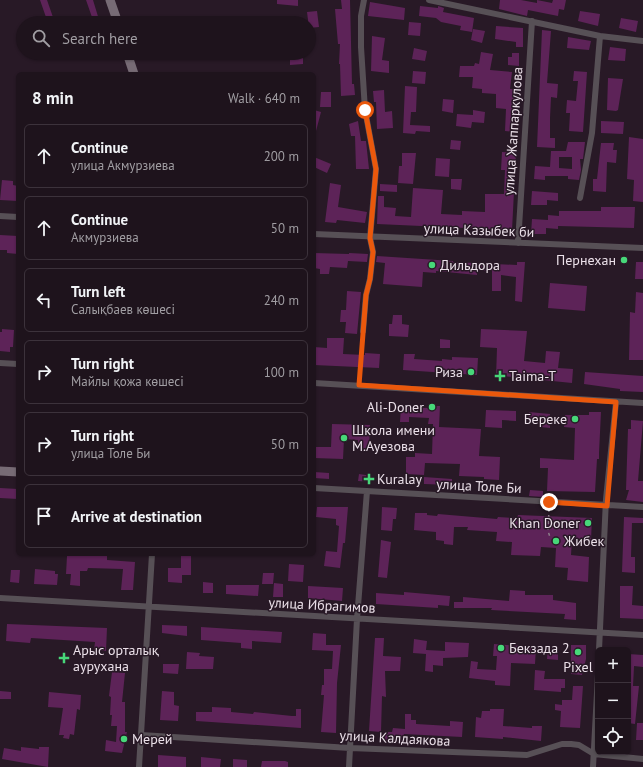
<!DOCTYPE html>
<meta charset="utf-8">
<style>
:root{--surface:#1e131c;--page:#261c25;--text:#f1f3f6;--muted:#a19ea3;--line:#3c323b}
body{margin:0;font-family:"PT Sans",sans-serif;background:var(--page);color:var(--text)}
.controls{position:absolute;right:12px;bottom:12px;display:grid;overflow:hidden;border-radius:6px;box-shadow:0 1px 3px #0004}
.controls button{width:36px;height:36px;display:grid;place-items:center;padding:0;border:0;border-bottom:1px solid var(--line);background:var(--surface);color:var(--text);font:20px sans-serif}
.stop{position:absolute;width:12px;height:12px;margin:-9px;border:3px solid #ea580c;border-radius:50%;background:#fff}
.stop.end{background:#ea580c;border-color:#fff;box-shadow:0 1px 4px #0008}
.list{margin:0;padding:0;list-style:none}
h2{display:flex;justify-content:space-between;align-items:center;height:52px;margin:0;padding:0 16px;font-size:17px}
h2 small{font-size:13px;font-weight:400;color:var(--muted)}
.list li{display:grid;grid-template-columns:26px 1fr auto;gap:12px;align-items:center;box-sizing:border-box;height:64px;margin:0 8px 8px;padding:0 8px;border:1px solid var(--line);border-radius:6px}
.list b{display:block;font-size:15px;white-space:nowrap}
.list p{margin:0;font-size:13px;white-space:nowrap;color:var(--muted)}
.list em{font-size:13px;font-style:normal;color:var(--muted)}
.icon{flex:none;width:22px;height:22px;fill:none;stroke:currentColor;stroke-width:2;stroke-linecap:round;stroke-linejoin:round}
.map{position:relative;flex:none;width:643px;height:767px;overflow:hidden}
.search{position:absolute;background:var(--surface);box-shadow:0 1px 3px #0004;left:16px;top:16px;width:300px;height:44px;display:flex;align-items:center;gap:10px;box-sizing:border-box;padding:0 14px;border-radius:22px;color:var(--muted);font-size:15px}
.panel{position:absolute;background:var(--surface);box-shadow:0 1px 3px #0004;left:16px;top:72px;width:300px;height:484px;border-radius:6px}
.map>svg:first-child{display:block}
.building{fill:#5d2358;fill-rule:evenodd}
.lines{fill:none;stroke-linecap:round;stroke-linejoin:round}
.path{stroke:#8b7e89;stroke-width:1.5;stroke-dasharray:3 3;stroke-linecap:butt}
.minor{stroke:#575056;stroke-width:6}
.secondary{stroke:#776b75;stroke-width:9}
.route{stroke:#ea580c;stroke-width:5}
.poi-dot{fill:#47d779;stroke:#281926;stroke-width:1.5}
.labels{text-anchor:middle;stroke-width:3;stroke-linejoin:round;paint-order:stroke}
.street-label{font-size:14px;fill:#ebe0e9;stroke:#281926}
.poi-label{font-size:14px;fill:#ebe0e9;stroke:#281926;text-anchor:start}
</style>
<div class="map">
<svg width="643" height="767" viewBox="0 0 643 767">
<rect width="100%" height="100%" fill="#281926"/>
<path class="building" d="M40 0H47L55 23H48Z
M86 0H93L100 23H94Z
M277 0H298V6L277 4Z
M341 0H350L352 84H354L355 95 341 96 340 64H339L340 44H338L335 9H342Z
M500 0H521L537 3V0L552 3 553 0H566L564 10 559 9 558 16 528 10 527 16 499 9Z
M370 2 405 8 404 20 368 16Z
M420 6 438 8V6L444 8 443 12 474 18 472 32 460 30 461 26 441 22 436 18 419 16Z
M317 11 319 27 309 28 307 12Z
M580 11 600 14 598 26 578 21Z
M621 18 638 21 636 32 619 28Z
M409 22 421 23 420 36 408 35Z
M496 26 523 28V47H516V42L495 39Z
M473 29 485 31 482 43 471 40Z
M542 30 551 31 547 83 558 84 557 98 551 97 550 118V138H555V148L537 147Z
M372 36 385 38 382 60 389 61V73L371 71Z
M568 37 591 41 589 50 567 48Z
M610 47 626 49 625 61 608 60Z
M414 48 427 51 425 61 412 59Z
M481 52 493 54 490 70 512 72 510 89H517L515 132 505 131 506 109 496 108V94L482 93V89L472 88 473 77H459L460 66H474L475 63 479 64Z
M512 53H519V66L508 65V57H512Z
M303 57V64L290 65V58Z
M413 71 426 72 425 84 412 83Z
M574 71 587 72 583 132 569 131 570 113H566L567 100 576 101 578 81H573Z
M608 78 623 79 618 110 616 111 607 110Z
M405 86 417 87 416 112H411L410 125 430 126V132L416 131 415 134 403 133Z
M384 90 385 112 392 111 393 128 377 129 376 102H374L373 91Z
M321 92H331V107H320Z
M443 99 454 100 453 113 442 111Z
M314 110 321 112 316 131 314 130Z
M473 110 485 112 484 123 472 122 471 128 456 126 457 114 473 115Z
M358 121 361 141H366L369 169H356L355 136H351L349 124Z
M601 121 624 122 623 134 601 133Z
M629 137 643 139V202L633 201 634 180 627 179Z
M451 140 461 141 460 150 450 149Z
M568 142H585L583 159H580L581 170 579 180 568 179V176H545V180L534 179 535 166 550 167 551 151H566ZM559 157H572V169L559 168Z
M601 143H614L613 150H617L616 163 607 162 606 192 593 191V179H597Z
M502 152 516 153 512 230 377 224 378 196H384V207L396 208 395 216 411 217 413 188 443 190 441 214 462 215V211L485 212V194H504L505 170H501Z
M402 153H416L413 184 398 183 399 166H402Z
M314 157 331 164 327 173 314 167Z
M436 158 450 159 449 177 435 176Z
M451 179H462L461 190 451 189Z
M2 180 13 181V185L18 186V201L0 200Z
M330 183 341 185 338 207 367 212 365 223 337 220 336 223 325 222Z
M380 184 397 185V192L380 191Z
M532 191 558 193V201L547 200V205H531Z
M601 207H635L634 228 558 226V229L546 228V234H531L532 219 548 220V215L559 216V211H601Z
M0 235 18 236V254L7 253V250H0Z
M314 253 349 254V253L368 254 367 262 348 261 347 268 330 267 329 274H320V269L314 268Z
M377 256 453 261V262L517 265V262H525L522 302 515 301 516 277 501 275V291H492V271L477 270V275L436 271V273L423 272 422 287 383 284 385 263 376 262Z
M636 262H643V279H635Z
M550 283 587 286 585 311 548 308Z
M347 291 361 292 357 334 345 333 346 322H340L341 310H346Z
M636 292 643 293V360H629L630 312 635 313Z
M393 315H402V324L409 325 408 337 389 336V324H392Z
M2 329 14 330 13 347H10V352L0 351V332H2Z
M481 329 527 331 524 361 545 363 546 351 560 352 558 368 573 369 572 383 503 376V378H496L497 348 480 347Z
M327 338H344L343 354 365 355V353L380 354 379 368 314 365V347L327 348Z
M440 339 450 340V348H440Z
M404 354H415L414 359 442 361V359L452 360V357L478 358 477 375 403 370Z
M585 372 643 376V392L620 391V389L584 384Z
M429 406H440L439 427 481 429 479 456 500 457 499 480 484 479V477L459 476 460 464 425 463 424 475 406 474V457H415V453L432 454 433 424H428L429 418 409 417V422H400L401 407 429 408Z
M486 410 516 411V421L502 420V428L485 427Z
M529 412 550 414V428L541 427V422L528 421Z
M589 412H601L599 453V459H597L595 492 547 491 548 468H540V458L574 460 575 428 564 427 565 415H589Z
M631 420 643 421 638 481H643V502L626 500 629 490H626L628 429H631Z
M332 424 370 425 369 449H358V440L344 439 343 459 314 458V447H331Z
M314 472 329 473V479L314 478Z
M359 474 372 476V482L358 481Z
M424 477 452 479V485L424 484Z
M0 488 18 489V499L0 498Z
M530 490 543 491V497L529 496Z
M317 507H348L345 543H343L340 568 324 566 326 551 337 552 339 526 336 525V519L316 517Z
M382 507 397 508 396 519H393L392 531 381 530Z
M415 513H427V515L437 516 438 514 497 519 498 517 517 518 518 515 592 518 591 540 572 539 571 555 589 557 588 582 567 580 568 568 555 567 556 548 541 547 540 556 511 555 512 542 496 541 497 532 467 530 468 527H454L453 545 444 544V541L436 540V532L414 530Z
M624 517 643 518V523H632L631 557H635V573L622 572Z
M381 540 391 542 387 578 378 577Z
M82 554H107V560L135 562 133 590H121L123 569 88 568 87 571H80V586L70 585 71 574H66L67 556H81Z
M181 554H191V575H182V583L168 582V568H181Z
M289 564 304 565 303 582 288 581Z
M35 569 55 571V574H58L57 585 34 584Z
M11 570H20L19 583 10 582Z
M263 573H274L273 584H262Z
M203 582 213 583V593H203Z
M274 583 283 584V597H273Z
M226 585H259L258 596 226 594Z
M308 586 343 588 342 601 308 598Z
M620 586H633L632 605 643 606V619L620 618Z
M510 590 525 591V595H553V600L576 603V620L564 619 565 614 491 610 492 608H454V602H463V597L509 601Z
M404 592 450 596 449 606 438 605V608L376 604V593L404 595Z
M7 624 107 628 106 651 94 650 95 642 31 638 30 643 6 641Z
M162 625 187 626V636L162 633Z
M201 627 282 632 281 643 252 641V649L241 648V643L201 640Z
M313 633 326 634V645H341L337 683 336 733 321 732 324 695H321L322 685H324V669H332L333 651 312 650Z
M375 638H384L383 656 401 657 400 671H385L386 697 382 696 381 732 369 731Z
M414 639 427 641 426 650 445 651V642L469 643 468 657 443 658V666L433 665V672L425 671 426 654 413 653Z
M494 644 536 647 535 664 511 663 510 686 495 685V681L469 678 471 661 478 662 477 669 496 670 497 656H493Z
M571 645H586V659L582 675 571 674Z
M548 648H558V660L547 659Z
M187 652 200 653 199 656 214 657 213 669H186Z
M628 654 643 655V667L634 666 633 686H639L635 724 628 723Z
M163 664H179L178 674 163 673Z
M535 670 545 671 544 679H565V688H561V692L534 690Z
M112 672 125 673 122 702H125V732H127L122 753 105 751 106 740 116 742 117 726H111L112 715H110L111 697 109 696Z
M573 686H583L580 728 560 727 561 711 555 710V704L562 705V700H572Z
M0 691 11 692V699H0Z
M162 691 174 692V705L179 706 178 721 160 720Z
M49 692 81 695 80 710 77 709 74 735 70 734 69 739 63 738 64 735H59L63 708 48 707Z
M212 707 231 708V712L253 714 254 712 292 716H296V709H301V728L196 721V712H212Z
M490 709H504L503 726 532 728V726H542L541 741 503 737V739L475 737 476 717 481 718 482 711H490Z
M405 714H411V720H416V724L450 726V721L463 722 462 737 404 734V742L385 741V732H392L393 728 405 729Z
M637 723H643V740H636Z
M21 747 39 749V747H49L48 767 2 759 4 748 21 751Z
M158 755 186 757V767H158Z
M201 757 221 759 220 767H201Z
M233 759 247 760V767H233Z
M262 761H285L288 762V767H261Z"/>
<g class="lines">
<path class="path" d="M360 379 363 337
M549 509 548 531 550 537"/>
<path class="minor" d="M429 0 600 36 643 41
M580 198 592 133 600 36
M0 216 18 217
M314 234 643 248
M518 243 532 21
M363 331 366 295 370 279 373 252 370 238 376 169 365 110 361 47V16L364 0
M0 363 18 364
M314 383 643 403
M314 488 643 507
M0 598 643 635
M599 650 606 499 616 402
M141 735 350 748 527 755 562 744H571L579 745 594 754 643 759
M139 767 152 554
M349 767 357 619 367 491
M593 767 598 674"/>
<path class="secondary" d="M110 0 118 23
M127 53 134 74
M0 471 18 472"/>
</g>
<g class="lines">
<path class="route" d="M365 110 376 169 370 238 373 252 370 279 366 295 359 385 616 402 607 506 549 502"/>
</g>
<g class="poi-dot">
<circle cx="624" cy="260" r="4"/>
<circle cx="432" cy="265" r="4"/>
<circle cx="471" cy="372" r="4"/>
<path d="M498 370h4v4h4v4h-4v4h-4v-4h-4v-4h4z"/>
<circle cx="432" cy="407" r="4"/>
<circle cx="575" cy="419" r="4"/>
<circle cx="344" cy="438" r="4"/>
<path d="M367 473h4v4h4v4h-4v4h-4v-4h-4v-4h4z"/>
<circle cx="588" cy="523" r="4"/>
<circle cx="556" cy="541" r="4"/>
<circle cx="501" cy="648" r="4"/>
<circle cx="578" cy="652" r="4"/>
<path d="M62 652h4v4h4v4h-4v4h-4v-4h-4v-4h4z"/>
<circle cx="124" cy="739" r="4"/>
</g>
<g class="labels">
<g class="street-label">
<text transform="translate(513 131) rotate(-86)" y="5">улица Жаппаркулова</text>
<text transform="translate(479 230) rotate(2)" y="5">улица Казыбек би</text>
<text transform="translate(479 486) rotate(3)" y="5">улица Толе Би</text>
<text transform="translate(322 605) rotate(3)" y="5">улица Ибрагимов</text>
<text transform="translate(395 738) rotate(3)" y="5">улица Калдаякова</text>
</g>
<g class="poi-label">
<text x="616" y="265" text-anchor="end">Пернехан</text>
<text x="440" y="270">Дильдора</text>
<text x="463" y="377" text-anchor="end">Риза</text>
<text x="509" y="381">Taima-T</text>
<text x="424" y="412" text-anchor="end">Ali-Doner</text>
<text x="567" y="424" text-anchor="end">Береке</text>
<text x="352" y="435">Школа имени<tspan x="352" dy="16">М.Ауезова</tspan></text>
<text x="377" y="484">Kuralay</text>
<text x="580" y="528" text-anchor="end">Khan Doner</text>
<text x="564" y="546">Жибек</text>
<text x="509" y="653">Бекзада 2</text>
<text x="73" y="655">Арыс орталық<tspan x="73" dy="16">аурухана</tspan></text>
<text x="578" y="672" text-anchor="middle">Pixel</text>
<text x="132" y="744">Мерей</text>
</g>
</g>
</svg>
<div class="controls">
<button>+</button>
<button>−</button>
<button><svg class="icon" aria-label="locate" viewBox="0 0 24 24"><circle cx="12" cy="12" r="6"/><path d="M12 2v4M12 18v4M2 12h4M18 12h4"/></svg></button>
</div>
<div class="stop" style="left:365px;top:110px"></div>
<div class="stop end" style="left:549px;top:502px"></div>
<div class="search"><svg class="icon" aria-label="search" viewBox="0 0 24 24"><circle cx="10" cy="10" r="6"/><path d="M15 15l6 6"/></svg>Search here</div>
<section class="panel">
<h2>8 min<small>Walk · 640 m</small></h2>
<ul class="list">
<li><svg class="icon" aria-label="ahead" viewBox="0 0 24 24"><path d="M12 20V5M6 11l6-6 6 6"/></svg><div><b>Continue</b><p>улица Акмурзиева</p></div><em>200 m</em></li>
<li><svg class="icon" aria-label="ahead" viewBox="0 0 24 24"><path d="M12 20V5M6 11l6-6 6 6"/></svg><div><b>Continue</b><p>Акмурзиева</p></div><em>50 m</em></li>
<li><svg class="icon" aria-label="left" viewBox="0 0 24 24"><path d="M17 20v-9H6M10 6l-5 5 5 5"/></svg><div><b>Turn left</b><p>Салықбаев көшесі</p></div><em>240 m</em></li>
<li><svg class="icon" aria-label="right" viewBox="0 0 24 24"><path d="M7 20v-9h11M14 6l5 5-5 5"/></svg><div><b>Turn right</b><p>Майлы қожа көшесі</p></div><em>100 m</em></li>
<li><svg class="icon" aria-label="right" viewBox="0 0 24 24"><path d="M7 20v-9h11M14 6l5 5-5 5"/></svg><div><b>Turn right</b><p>улица Толе Би</p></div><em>50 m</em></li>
<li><svg class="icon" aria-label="arrive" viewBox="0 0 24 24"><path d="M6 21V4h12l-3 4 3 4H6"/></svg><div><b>Arrive at destination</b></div></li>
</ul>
</section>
</div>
